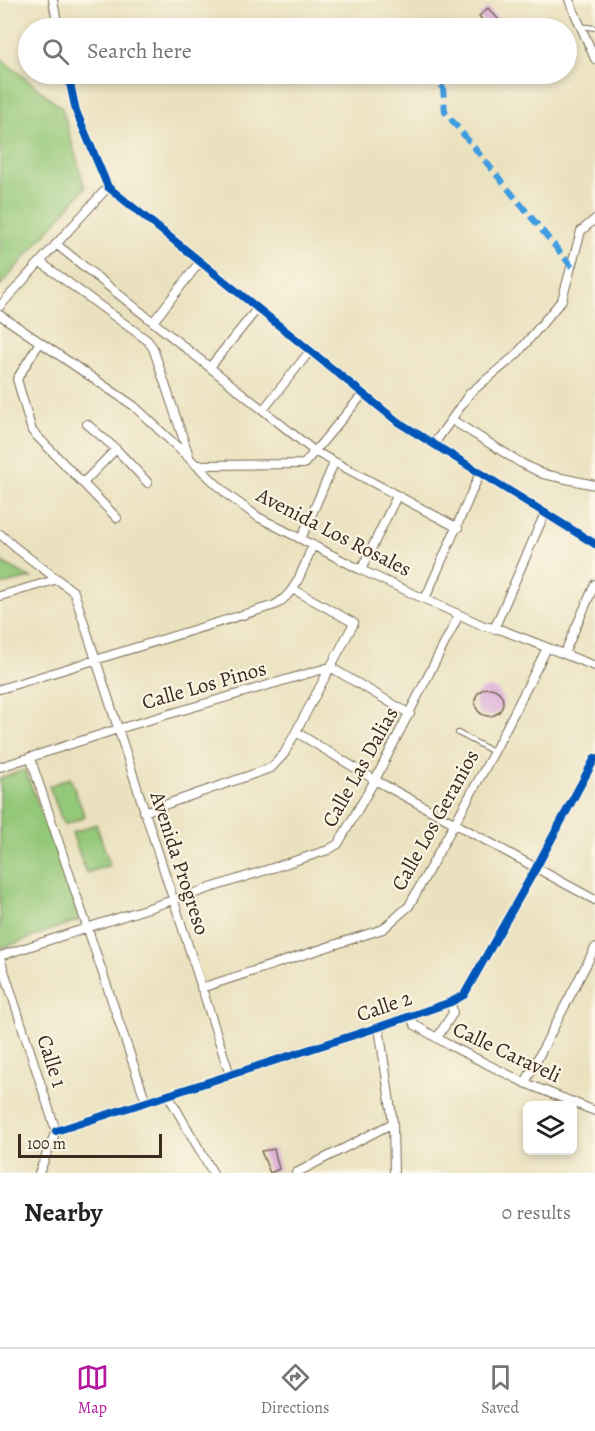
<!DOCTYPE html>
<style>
:root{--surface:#fff;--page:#f2f2f2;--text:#222;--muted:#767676;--line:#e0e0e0;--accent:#b5179e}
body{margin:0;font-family:Alegreya,serif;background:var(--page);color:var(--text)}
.controls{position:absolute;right:18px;bottom:18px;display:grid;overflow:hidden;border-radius:9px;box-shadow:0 3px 9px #0003}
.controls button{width:54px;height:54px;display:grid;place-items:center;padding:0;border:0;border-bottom:2px solid var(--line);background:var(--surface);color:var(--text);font:30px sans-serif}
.scale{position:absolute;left:18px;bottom:15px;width:144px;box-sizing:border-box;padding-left:6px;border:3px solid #3b2a1e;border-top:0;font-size:16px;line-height:21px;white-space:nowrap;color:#3b2a1e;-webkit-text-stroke:4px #fcf5e5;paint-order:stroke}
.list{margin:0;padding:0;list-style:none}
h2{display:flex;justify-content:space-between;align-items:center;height:78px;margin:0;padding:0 24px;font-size:26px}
h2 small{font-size:20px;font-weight:400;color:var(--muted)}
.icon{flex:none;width:33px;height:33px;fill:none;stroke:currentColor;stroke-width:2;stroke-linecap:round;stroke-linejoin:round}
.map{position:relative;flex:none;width:595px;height:1173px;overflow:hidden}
.search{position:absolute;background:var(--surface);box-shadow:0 3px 9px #0003;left:18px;right:18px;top:18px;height:66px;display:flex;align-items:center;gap:15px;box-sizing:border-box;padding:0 21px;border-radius:33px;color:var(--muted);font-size:22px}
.sheet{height:174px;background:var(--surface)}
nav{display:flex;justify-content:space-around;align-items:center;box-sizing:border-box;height:84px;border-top:2px solid var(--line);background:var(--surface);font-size:16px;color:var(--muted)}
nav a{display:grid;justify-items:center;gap:3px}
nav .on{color:var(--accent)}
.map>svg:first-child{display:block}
.green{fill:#94c879;stroke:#68794c;stroke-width:1.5}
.building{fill:#d9a7d8}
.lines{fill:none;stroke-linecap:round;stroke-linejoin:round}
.lane-casing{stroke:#786a56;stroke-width:6}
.street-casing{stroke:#786a56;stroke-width:10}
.lane{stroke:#fff;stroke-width:4}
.street{stroke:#fff;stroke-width:8}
.quiet{stroke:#3f9ce0;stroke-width:6;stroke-dasharray:12 6;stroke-linecap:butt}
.cycleway-casing{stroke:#fcf5e5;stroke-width:11}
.cycleway{stroke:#0057b8;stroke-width:8}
.labels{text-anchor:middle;stroke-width:4.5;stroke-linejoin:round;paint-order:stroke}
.street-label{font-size:21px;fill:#3b2a1e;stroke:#fcf5e5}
</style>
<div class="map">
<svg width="595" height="1173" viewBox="0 0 595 1173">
<rect width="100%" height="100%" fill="#fcf5e5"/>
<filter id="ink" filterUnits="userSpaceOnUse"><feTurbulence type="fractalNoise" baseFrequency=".0167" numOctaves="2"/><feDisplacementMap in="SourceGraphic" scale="12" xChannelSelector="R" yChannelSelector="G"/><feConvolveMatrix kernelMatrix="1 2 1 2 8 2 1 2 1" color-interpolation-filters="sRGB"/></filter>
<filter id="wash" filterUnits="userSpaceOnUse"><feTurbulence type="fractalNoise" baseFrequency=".008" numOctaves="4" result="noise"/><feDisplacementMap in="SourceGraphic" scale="24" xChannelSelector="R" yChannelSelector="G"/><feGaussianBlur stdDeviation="1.35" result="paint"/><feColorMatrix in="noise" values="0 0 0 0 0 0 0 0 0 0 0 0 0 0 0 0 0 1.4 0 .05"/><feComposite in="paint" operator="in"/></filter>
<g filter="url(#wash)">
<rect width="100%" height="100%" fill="#eae1be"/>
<path class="green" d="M0 58 62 108 85 188 0 286Z
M0 560V561L31 578 0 585Z
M25 770 82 919 0 949V778Z
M70 778 85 817 64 825 49 786Z
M96 824 110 865 86 873 72 833Z"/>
<g id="blocks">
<path class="building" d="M488 8 500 21 489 28 479 16Z
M475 702a14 14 0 1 1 28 0a14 14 0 1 1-28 0Z
M274 1149 279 1169 270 1173 261 1151Z"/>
</g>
</g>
<g filter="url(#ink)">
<use href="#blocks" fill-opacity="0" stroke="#786a56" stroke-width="1.5"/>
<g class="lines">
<g class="lane-casing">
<path id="lane" d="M580 26 595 28
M458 733 494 752"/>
</g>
<g class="street-casing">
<path id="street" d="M53 0 58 28
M569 0 595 59
M68 74 76 111 108 187 398 422 595 544
M56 244 314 451 458 528
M40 262 147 340 153 348 189 456
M0 306 108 187
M0 315 134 406 229 496 258 517 361 570 484 626 502 630 595 666
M153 322 199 263
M40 342 17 379 32 431 117 518
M210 367 257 309
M263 410 310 351
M452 420 521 463 543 474 595 485
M87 424 116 449 148 483
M434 444 470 393 516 355 562 300 581 231 595 219
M196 465 304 464 363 394
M84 482 116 449
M0 534 16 548 74 592 230 1075
M301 539 334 463
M361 570 397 496
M0 596 58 579
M425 599 480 473
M494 629 545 513
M564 654 595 584
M0 689 275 605C297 593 303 567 313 545
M296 732 375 780 595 900
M30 757 146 1102
M0 767 118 729 330 667 410 714
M144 812 271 768 284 754 354 623 293 589
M0 956 328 850 338 844 375 780 459 615
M0 958 56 1131 39 1173
M201 988 383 929 409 906 494 752 547 648
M410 1016 415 1025 447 1044 525 1083 595 1111
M379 1027 393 1123 394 1173
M437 1038 453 1013 451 1002
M525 1083 595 948
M168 1095 213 1173
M56 1131 379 1027 451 1002 464 995 536 868 595 758
M296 1173 393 1123"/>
</g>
<use href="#lane" class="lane"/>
<use href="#street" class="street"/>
<path class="quiet" d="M378 25 381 28
M427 74 443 88 445 112 572 267"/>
<g class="cycleway-casing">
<path id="cycleway" d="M68 74 76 111 108 187 398 422 595 544
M56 1131 379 1027 451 1002 464 995 536 868 595 758"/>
</g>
<use href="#cycleway" class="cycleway"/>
</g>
</g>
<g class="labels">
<g class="street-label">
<text transform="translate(334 532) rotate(27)" y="7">Avenida Los Rosales</text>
<text transform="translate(204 685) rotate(-16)" y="7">Calle Los Pinos</text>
<text transform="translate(360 767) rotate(-61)" y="7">Calle Las Dalias</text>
<text transform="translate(435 820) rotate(-61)" y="7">Calle Los Geranios</text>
<text transform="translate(180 863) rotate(72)" y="7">Avenida Progreso</text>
<text transform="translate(384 1006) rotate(-19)" y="7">Calle 2</text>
<text transform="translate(507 1052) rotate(25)" y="7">Calle Caraveli</text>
<text transform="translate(52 1061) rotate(72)" y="7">Calle 1</text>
</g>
</g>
</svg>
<div class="controls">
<button><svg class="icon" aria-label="layers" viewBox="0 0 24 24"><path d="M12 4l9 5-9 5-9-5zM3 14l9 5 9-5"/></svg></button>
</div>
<div class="scale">100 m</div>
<div class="search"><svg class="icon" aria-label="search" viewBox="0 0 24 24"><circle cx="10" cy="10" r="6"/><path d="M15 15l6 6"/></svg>Search here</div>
</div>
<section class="sheet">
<h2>Nearby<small>0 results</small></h2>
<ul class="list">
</ul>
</section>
<nav>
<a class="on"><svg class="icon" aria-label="map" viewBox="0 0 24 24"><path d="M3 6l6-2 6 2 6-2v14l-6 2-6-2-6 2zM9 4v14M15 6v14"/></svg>Map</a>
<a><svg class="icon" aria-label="directions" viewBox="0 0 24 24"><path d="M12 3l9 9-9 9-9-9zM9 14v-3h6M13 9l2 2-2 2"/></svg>Directions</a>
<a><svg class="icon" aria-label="saved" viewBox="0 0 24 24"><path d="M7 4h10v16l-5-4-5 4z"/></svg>Saved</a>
</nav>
